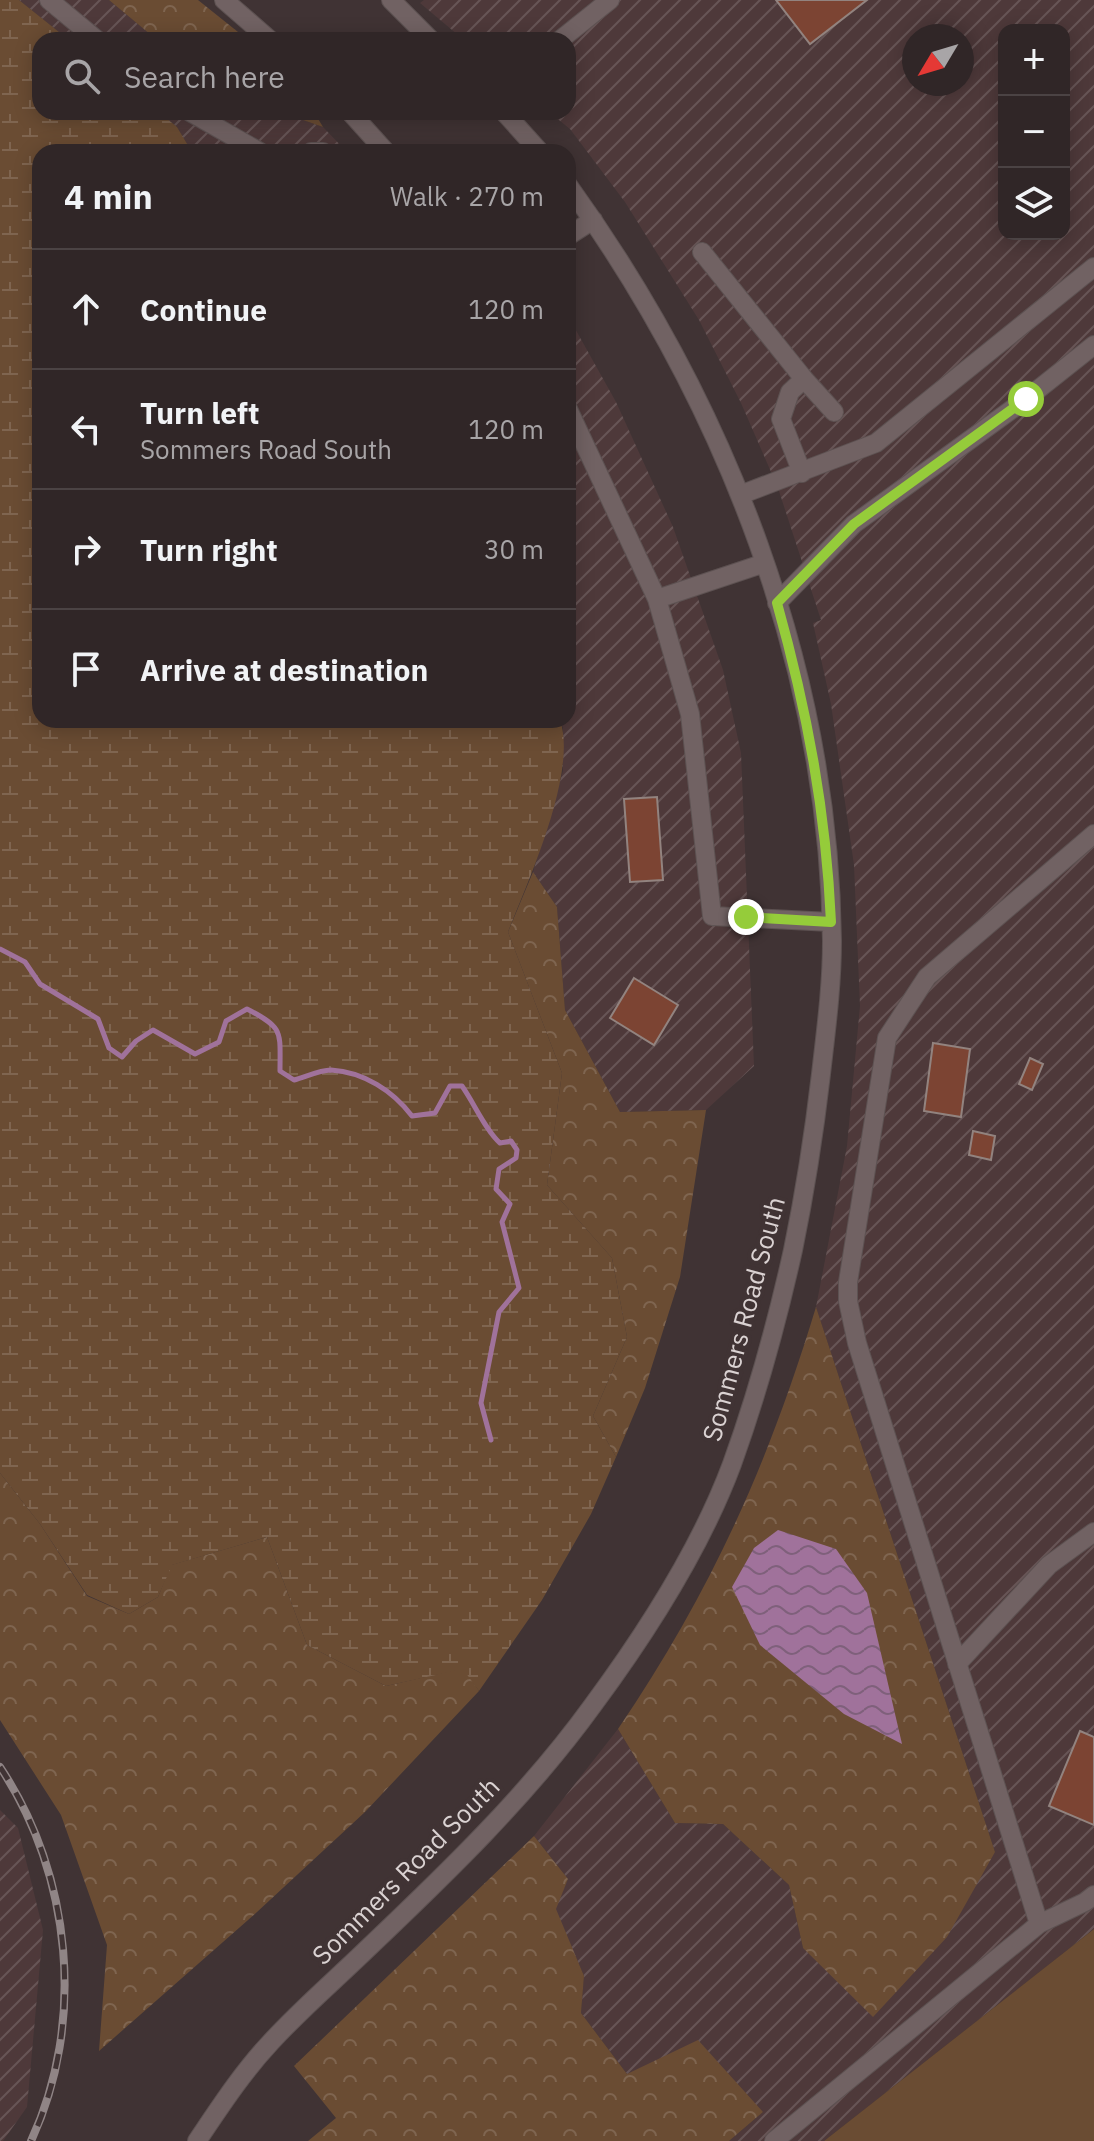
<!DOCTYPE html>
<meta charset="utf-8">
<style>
:root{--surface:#302627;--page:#3c3233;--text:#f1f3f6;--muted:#a8a5a7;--line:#4b4344}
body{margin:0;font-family:"IBM Plex Sans",sans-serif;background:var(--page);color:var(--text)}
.controls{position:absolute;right:24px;top:24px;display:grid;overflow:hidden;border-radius:16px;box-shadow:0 4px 20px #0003}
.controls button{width:72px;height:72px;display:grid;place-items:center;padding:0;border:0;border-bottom:2px solid var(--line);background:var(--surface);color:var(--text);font:40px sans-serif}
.compass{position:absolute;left:902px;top:24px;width:72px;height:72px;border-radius:50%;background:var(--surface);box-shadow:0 4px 20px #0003;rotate:232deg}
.stop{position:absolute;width:24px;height:24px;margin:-18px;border:6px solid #95cc3a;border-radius:50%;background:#fff}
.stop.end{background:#95cc3a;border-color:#fff;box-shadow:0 2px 8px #0008}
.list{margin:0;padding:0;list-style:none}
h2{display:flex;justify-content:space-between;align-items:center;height:104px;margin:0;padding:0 32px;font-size:34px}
h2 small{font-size:26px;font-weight:400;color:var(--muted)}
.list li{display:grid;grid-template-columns:52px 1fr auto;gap:24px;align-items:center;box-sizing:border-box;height:120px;padding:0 32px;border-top:2px solid var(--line)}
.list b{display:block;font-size:30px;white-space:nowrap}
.list p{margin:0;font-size:26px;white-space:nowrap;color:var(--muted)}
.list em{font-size:26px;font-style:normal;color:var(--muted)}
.icon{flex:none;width:44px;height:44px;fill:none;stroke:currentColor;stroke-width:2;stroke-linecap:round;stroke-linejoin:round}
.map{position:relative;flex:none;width:1094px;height:2141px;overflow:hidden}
.search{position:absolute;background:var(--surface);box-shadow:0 4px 20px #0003;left:32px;top:32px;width:544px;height:88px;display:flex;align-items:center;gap:20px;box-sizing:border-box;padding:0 28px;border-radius:24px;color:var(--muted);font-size:30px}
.panel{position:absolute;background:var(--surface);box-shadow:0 4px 20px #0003;left:32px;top:144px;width:544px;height:584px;border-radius:24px}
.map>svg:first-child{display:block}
.industrial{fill:url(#industrial-furrows);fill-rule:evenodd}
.green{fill:#6a4c33}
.forest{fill:url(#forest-crowns)}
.wetland{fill:url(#wetland-marsh)}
.water{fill:url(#water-waves)}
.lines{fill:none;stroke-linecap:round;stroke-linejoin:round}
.stream{stroke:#a0729b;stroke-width:5}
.building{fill:#7c4433;stroke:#92837f;stroke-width:2}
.minor-casing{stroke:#5d5252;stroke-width:20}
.minor{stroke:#716263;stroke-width:18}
.rail-casing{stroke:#908586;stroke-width:8}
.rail{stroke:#403334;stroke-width:5;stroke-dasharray:15;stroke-linecap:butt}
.route{stroke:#95cc3a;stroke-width:10}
.labels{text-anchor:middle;stroke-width:8;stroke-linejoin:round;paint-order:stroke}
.street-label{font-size:26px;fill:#dad2d2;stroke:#403334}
</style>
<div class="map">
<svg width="1094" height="2141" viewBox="0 0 1094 2141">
<defs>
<pattern id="industrial-furrows" width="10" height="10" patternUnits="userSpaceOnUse" patternTransform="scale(2)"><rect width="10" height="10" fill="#4e393a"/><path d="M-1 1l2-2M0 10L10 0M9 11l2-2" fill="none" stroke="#675556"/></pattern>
<pattern id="forest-crowns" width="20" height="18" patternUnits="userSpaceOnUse" patternTransform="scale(2)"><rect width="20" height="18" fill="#6a4c33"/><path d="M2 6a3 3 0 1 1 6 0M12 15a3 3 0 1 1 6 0" fill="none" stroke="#7f6550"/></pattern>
<pattern id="wetland-marsh" width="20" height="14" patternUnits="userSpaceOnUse" patternTransform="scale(2)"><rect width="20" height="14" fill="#6a4c33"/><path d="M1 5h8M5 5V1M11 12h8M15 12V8" fill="none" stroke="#7f6550"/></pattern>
<pattern id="water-waves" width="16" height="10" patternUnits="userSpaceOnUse" patternTransform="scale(2)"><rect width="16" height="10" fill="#a0729b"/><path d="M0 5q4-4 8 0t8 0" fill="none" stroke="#7f607b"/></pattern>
</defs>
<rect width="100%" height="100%" fill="#403334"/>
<path class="industrial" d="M19 0H109L157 40H69Z
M424 0H1094V1929L824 2141H729L763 2112 627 2074 581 2013 584 1976 555 1909 568 1879 534 1836 618 1729 675 1823 723 1824 789 1885 803 1948 995 1852 816 1307 847 1146 860 1006 854 865 831 704 813 623 821 620 778 488 741 403 699 320 625 202 570 129 549 112H568V40H464L420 3ZM1004 30H1064V234H1004ZM914 36H962V84H914Z
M159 112H280L323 127 347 152H192L177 127Z
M568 316 616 402 673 527 723 670 741 753 754 1066 706 1110 620 1112 565 1010 557 907 533 872 563 771V728L560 720H568Z
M0 1810 18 1828 43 1930 27 2107 3 2141H0Z"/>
<path class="green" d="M1094 1929V2141H824Z"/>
<path class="forest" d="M109 0H198L248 40H157Z
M280 112H314L323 127Z
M533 872 557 907 565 1010 620 1112 706 1110 680 1277 645 1388 616 1457 593 1416 627 1337 612 1258 547 1185 562 1073 508 932Z
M816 1307 995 1852 947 1937 873 2017 803 1948 789 1885 723 1824 675 1823 618 1729C711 1592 768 1465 816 1307Z
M0 1473 40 1524 87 1596 129 1614 158 1597 171 1565 267 1537 307 1645 386 1686 464 1668 479 1691 365 1812 257 1912 99 2051 107 1945 61 1815 0 1720Z
M534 1836 568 1879 556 1909 584 1976 581 2013 627 2074 698 2040 763 2112 729 2141H308L336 2118 294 2066Z"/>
<path class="wetland" d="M0 0H19L69 40H40V112H159L177 127 192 152H40V720H560C578 772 528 881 508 932L562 1073 547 1185 612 1258 627 1337 593 1416 616 1457 591 1514 542 1600 479 1691 463 1669 386 1686 307 1645 267 1537 172 1565 158 1597 129 1614 87 1595 40 1524 0 1473Z"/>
<path class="water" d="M778 1530 836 1549 867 1593 902 1744 844 1714 760 1645 732 1587 754 1548Z"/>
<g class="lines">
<path class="stream" d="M0 949 25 962 40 984 98 1019 109 1048 122 1057 136 1041 153 1030 195 1054 219 1042 226 1021 247 1009C284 1028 280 1031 280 1071L294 1080C305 1077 320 1070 331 1070 364 1072 393 1091 412 1116L435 1113 450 1086H462C474 1103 486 1131 500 1143L511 1141 517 1150 516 1158 499 1169 496 1189 510 1204 502 1222 519 1288 499 1312 481 1403 491 1440"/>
</g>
<path class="building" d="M776 0H867L810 44Z
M657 797 663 880 630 882 624 799Z
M634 978 678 1005 654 1045 610 1018Z
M933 1043 970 1049 961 1117 924 1111Z
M1030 1058 1043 1064 1032 1090 1019 1084Z
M973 1131 995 1136 991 1160 969 1155Z
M1080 1731 1094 1737V1825L1049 1806Z"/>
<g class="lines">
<g class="minor-casing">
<path id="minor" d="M49 0 97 40
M224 0 270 40
M391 0 431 40
M560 40 610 0
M190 112 260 152
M350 112 386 152
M504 112 540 152
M311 152H323
M568 236 593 220
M702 252 804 379 790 392 781 419 802 473
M804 379 834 412
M568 409 657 599 690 714 712 916 831 922
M740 495 876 443 1094 267
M657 599 765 563
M777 603 854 524 1026 399 1094 345
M957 1664 1049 1565 1094 1532
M1039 1924 857 1343 848 1301V1282L887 1038 927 977 1094 834
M197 2141C220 2107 242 2073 270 2043 300 2010 334 1981 366 1950 446 1874 528 1795 593 1705 647 1632 700 1550 732 1464 757 1395 777 1322 793 1250 805 1192 814 1134 821 1074 826 1030 832 986 832 941 829 669 726 404 568 185
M774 2141 1039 1924 1085 1902 1094 1895"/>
</g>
<use href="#minor" class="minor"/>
<g class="rail-casing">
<path id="rail" d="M0 1767C72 1875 86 2023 31 2141"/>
</g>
<use href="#rail" class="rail"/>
</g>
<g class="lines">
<path class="route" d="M746 917 831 922C826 811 807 710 777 603L854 524 1026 399"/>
</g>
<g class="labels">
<g class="street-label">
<text transform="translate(744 1319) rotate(-75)" y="9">Sommers Road South</text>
<text transform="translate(406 1871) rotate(-45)" y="9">Sommers Road South</text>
</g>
</g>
</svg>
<div class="controls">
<button>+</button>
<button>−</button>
<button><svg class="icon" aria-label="layers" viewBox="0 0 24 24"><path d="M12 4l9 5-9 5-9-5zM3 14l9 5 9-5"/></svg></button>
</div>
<svg class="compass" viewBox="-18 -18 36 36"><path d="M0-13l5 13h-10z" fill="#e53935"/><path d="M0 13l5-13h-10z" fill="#a8a5a7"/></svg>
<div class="stop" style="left:1026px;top:399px"></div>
<div class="stop end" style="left:746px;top:917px"></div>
<div class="search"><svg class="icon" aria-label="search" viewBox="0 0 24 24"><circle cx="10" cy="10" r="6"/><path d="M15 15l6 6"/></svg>Search here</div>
<section class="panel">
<h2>4 min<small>Walk · 270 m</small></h2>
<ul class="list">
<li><svg class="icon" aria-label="ahead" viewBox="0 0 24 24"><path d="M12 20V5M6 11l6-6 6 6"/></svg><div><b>Continue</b></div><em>120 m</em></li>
<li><svg class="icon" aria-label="left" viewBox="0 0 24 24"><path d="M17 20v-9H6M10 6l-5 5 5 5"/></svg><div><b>Turn left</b><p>Sommers Road South</p></div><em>120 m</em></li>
<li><svg class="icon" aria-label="right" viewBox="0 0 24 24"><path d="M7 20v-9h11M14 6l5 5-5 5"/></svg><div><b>Turn right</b></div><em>30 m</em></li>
<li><svg class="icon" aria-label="arrive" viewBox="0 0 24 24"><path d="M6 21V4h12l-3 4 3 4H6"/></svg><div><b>Arrive at destination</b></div></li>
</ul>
</section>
</div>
